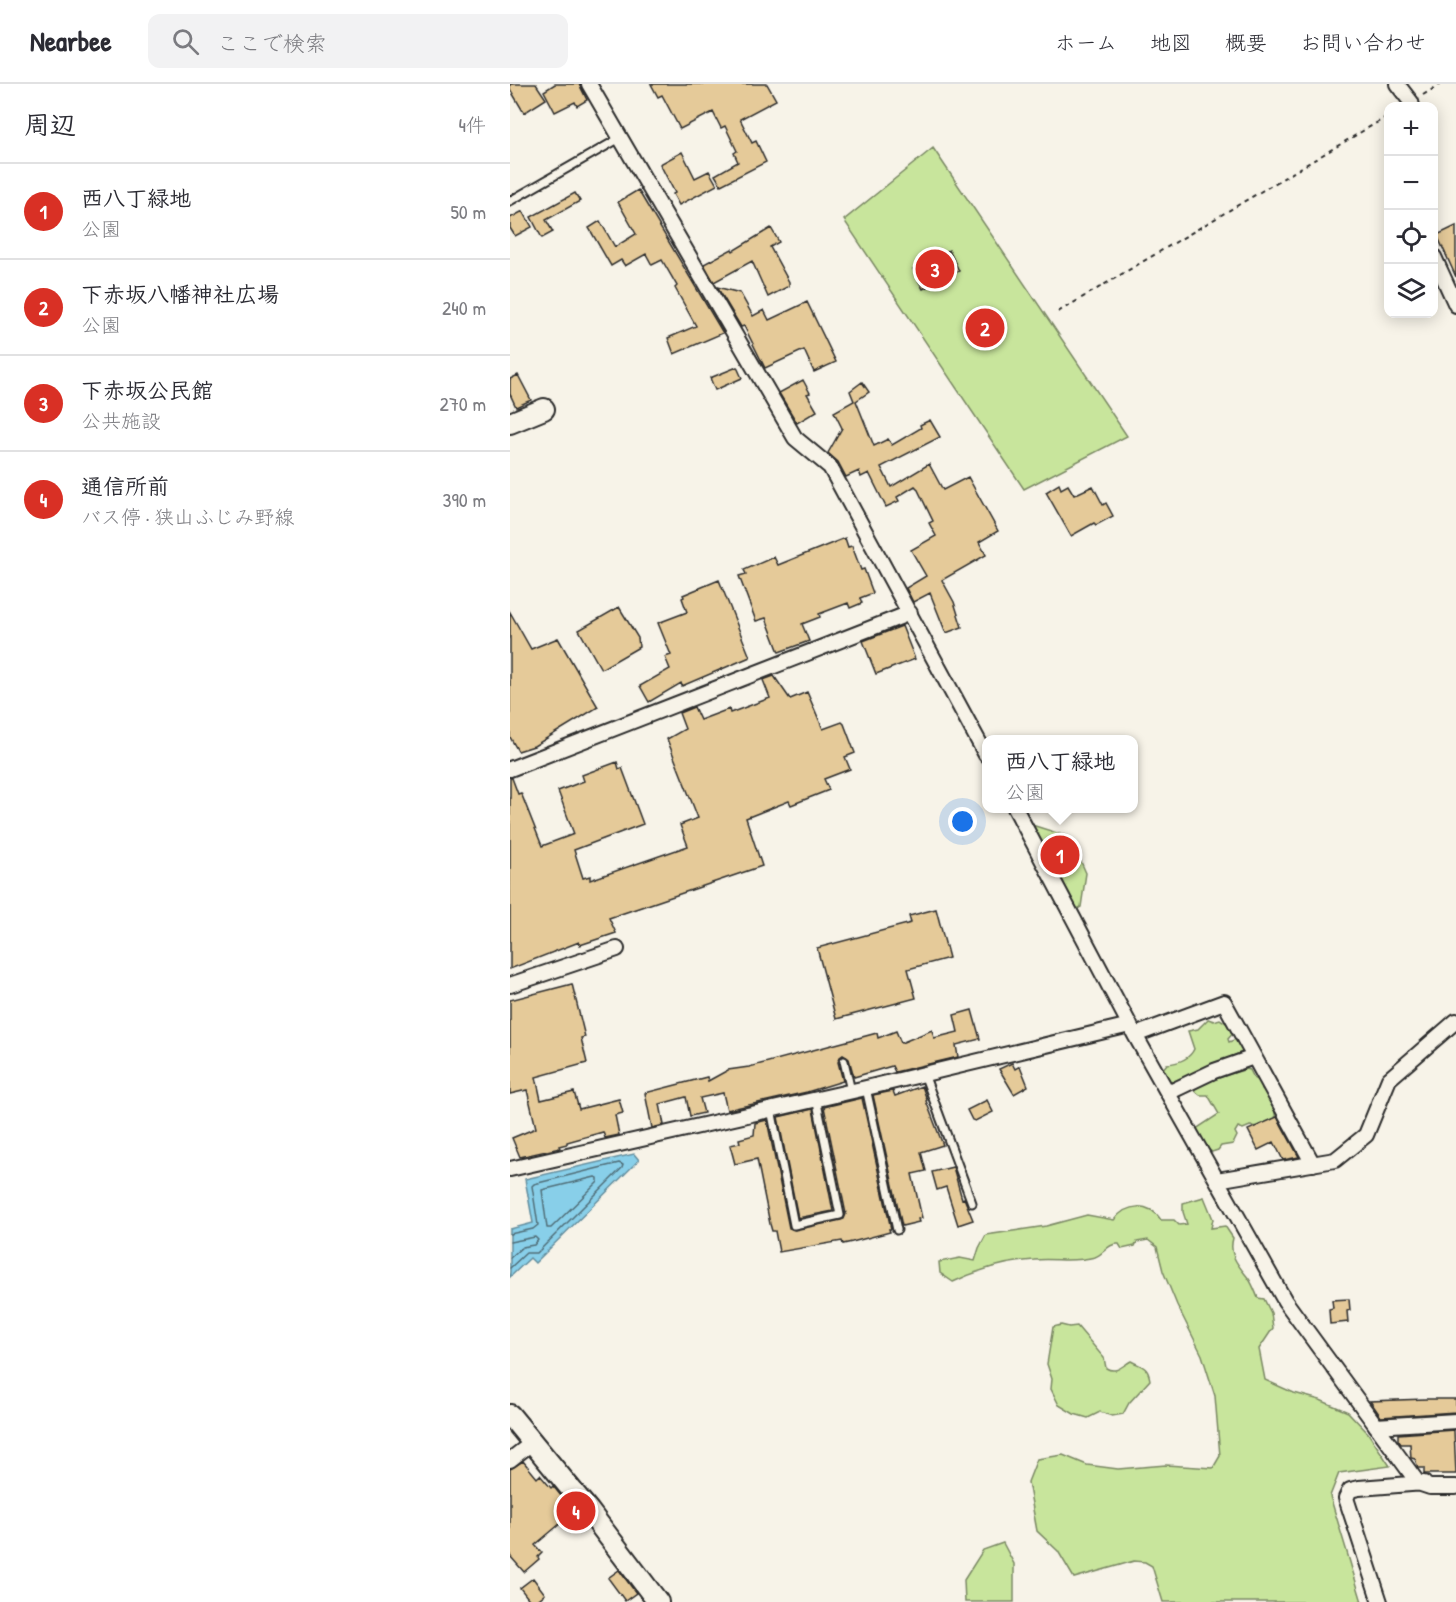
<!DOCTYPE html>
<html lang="ja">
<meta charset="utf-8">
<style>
:root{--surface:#fff;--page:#f2f2f3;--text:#2b2b33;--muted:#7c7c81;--line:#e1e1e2;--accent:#d93025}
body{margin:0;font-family:"Patrick Hand","Klee One",sans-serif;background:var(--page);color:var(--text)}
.controls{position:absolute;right:18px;top:18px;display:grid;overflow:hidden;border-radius:12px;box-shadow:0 3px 15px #0003}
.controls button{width:54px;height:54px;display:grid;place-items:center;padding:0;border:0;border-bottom:2px solid var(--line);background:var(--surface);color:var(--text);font:30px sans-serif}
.you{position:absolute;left:453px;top:738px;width:21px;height:21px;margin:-15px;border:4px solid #fff;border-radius:50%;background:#1a73e8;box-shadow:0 0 0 9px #1a73e833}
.badge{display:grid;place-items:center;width:39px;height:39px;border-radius:50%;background:var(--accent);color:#fff;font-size:20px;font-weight:700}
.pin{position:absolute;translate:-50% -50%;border:3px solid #fff;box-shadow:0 2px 6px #0006}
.popup{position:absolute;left:472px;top:651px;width:156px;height:78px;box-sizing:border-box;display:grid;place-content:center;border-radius:12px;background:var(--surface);filter:drop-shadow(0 2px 4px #0005);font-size:20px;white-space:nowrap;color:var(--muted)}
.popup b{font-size:22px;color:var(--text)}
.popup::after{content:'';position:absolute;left:50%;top:100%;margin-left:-12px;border:12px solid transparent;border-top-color:var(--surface)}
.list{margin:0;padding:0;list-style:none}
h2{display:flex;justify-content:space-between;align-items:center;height:78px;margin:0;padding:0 24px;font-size:26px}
h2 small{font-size:20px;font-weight:400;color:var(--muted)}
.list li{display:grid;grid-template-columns:39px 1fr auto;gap:18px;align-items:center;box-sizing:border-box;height:96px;padding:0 24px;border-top:2px solid var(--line)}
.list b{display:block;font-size:22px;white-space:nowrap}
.list p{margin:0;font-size:20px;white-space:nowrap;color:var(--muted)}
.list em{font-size:20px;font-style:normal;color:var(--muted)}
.icon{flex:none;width:33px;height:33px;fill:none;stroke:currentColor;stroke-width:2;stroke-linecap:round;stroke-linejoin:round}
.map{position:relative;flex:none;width:946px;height:1518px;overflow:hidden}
header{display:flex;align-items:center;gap:36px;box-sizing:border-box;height:84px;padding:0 30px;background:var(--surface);border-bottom:2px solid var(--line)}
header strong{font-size:28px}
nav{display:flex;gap:33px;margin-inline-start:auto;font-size:21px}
.search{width:420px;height:54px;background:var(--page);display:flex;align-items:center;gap:15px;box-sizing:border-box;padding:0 21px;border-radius:12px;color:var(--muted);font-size:22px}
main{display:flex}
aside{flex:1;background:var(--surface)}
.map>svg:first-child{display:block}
.green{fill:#c8e59c;stroke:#7a8864;stroke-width:1.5}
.water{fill:#88cfe9;stroke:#638d9d;stroke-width:1.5}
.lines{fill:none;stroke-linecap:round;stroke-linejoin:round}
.shore{stroke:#506d77;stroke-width:1.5}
.building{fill:#e5ca99;stroke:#2b2b2b;stroke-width:1.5}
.lane-casing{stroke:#2b2b2b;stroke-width:11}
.street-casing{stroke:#2b2b2b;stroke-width:18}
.secondary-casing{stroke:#2b2b2b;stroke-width:24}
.path{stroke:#2b2b2b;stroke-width:2;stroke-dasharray:4.5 4.5;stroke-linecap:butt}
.lane{stroke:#f7f3e8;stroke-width:7}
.street{stroke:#f7f3e8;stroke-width:14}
.secondary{stroke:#f7f3e8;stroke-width:20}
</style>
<header>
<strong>Nearbee</strong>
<div class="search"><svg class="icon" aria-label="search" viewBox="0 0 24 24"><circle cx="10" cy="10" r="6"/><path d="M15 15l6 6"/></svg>ここで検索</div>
<nav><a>ホーム</a><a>地図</a><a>概要</a><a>お問い合わせ</a></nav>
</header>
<main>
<aside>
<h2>周辺<small>4件</small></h2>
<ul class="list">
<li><span class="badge">1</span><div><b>西八丁緑地</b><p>公園</p></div><em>50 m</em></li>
<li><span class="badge">2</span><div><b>下赤坂八幡神社広場</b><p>公園</p></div><em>240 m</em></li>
<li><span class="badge">3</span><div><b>下赤坂公民館</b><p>公共施設</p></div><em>270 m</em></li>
<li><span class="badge">4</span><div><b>通信所前</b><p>バス停 · 狭山ふじみ野線</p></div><em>390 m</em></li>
</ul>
</aside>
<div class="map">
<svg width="946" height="1518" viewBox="0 0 946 1518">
<rect width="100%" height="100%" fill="#f7f3e8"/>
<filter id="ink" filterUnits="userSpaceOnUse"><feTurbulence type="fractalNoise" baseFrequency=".0167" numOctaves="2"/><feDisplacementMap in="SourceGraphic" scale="12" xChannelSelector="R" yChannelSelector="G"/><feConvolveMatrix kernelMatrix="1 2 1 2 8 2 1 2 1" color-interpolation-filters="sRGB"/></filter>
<g filter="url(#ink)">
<path class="green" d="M423 64 617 352 514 405 334 136Z
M522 741 560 753 576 789 571 823 562 828 518 743Z
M698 935 704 937 710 935 724 944V948L718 955 719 958 729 954 734 961 732 968 662 999 656 998 651 987 657 980C668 979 679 976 684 965L678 947 688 945Z
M736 985 740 986 744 994 751 998 752 1005 762 1012 766 1036 749 1043 740 1042 733 1045 728 1043 725 1048 727 1052 723 1060 711 1062 708 1066 702 1068 692 1060 686 1045 709 1030 698 1011H690L684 1006C693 997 722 990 736 985Z
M694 1113 703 1135 701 1144 715 1142 723 1154C718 1172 729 1182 739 1195 743 1201 745 1207 748 1214L754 1215 761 1229 763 1244 749 1265 755 1296 784 1309 810 1316 838 1328 858 1349 880 1382 829 1389 820 1412 852 1518H653L642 1482 635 1478 624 1477 564 1494 548 1467 527 1447 518 1398 527 1375 553 1371 577 1381 608 1385 656 1381 703 1384 710 1372 705 1312 692 1271 667 1221 653 1187 647 1163 638 1156 627 1158 625 1162 612 1165 609 1160C598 1159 594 1170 585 1173 563 1179 545 1174 524 1176 496 1178 468 1186 443 1198L430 1189 429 1178 450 1174 465 1177 469 1164 476 1151 536 1142 577 1131 604 1136C617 1119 639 1118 651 1136H664L669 1141 677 1140 673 1128V1119Z
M551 1241 559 1243 567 1242 594 1274 596 1284C606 1290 612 1282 621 1277 632 1283 638 1282 640 1296L619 1319 613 1330 602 1332 590 1328 578 1334 564 1330 549 1321 541 1305 542 1295 537 1280 543 1243Z
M493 1459 504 1480V1518H455L454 1496 473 1466Z"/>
<path class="water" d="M124 1070 129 1076 25 1179 20 1174 0 1193V1145L23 1139 15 1095Z"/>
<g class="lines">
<path class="shore" d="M85 1093 88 1094V1098L41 1144H37L32 1106Z
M0 1150 23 1145 28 1141 22 1102 24 1100 109 1079 113 1081 112 1084 27 1169H16L0 1184
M0 1158 25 1153 28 1156 24 1161 12 1163 0 1174"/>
</g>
<path class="building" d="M0 0H26L36 15 14 29 0 5Z
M45 0H69L77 16 67 22 65 18 45 28 34 7Z
M141 0H257L266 16 230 35 242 59 246 57 256 78 211 101 205 91 228 78 224 69 227 67 215 42 211 44 203 28 170 45 152 11 148 13Z
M172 68 185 94 199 87 207 101 169 121 163 110 165 109 150 80Z
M128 106 213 249 164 270 158 254 186 242 165 204 167 202 152 176 142 181 136 170 115 182 111 176 101 182 79 144 90 137 105 163 126 150 108 118Z
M65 109 70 117 36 136 43 148 32 154 21 133Z
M13 127 22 143 5 152 0 144V134Z
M946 142V193L927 151Z
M261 144 269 158 260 163 279 198V202L258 213 242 177 204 198 194 180 222 165 223 167Z
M439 166 449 187 413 205 403 185Z
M207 203 230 209 243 232 254 226 259 236 297 218 326 278 304 288 294 266 255 284 234 242 231 243Z
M227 283 232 294 205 306 200 294Z
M8 291 21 316 6 323 0 310V295Z
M293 296 300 309 297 310 307 327 287 339 269 309Z
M352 298 359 308 346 317 364 362 378 355 382 361 411 344 410 341 420 336 430 353 371 383 381 403 419 380 433 406 458 393 488 447 469 458 476 471 432 496 444 518 452 543 436 549 420 509 403 518 396 504 416 492 401 466 426 452 419 439 423 437 407 404 405 402 387 413 389 417 376 423 359 389 351 393 349 387 336 393 328 378 318 369 332 344 324 328 344 317 340 307Z
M549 400 551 405 558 401 564 411 583 402 593 421 596 419 603 432 586 441 584 439 561 452 536 408Z
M335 454 338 463 342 462 351 486 354 485 363 509 350 514 352 519 340 524 338 519 309 530 310 533 292 540 299 557 269 568 256 534 246 537 229 492 236 490 234 486 264 473 268 481Z
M209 496 240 573 172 602 171 599 139 618 130 602 160 585 155 573 161 571 148 539 177 528 172 514 174 513 173 511Z
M109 523 128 554 129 563 91 585 69 546Z
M0 528 21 565 48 554 88 623 24 662 8 667 0 653Z
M392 542 405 575 366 590 353 557Z
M264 592 280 615 297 608 313 645 332 638 334 640 345 669 335 673 340 685 314 695 319 706 281 721 279 717 236 734 252 782 99 834 106 849 70 861 69 858 0 885V694H2L8 710 11 709 32 762 64 750 48 707 74 697 72 691 107 678 109 685 112 684 133 740 64 766 73 794 80 792V796L178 762 170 741 188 734 157 655 175 645 169 629 184 623 190 636 219 625 220 629 260 614 253 596Z
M426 825 439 874 398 885 406 914 326 935 307 864 401 839 399 832Z
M62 900 75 953 71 954 77 979 26 993 31 1016 64 1008 69 1025 109 1015 113 1029 105 1031 109 1051 95 1054 93 1048 57 1058V1060L49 1062 50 1064 10 1073 2 1054 26 1044 17 1006 0 1010V916Z
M462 926 470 955 446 961 448 973 385 988 382 982 344 993 339 975 333 971 330 973 328 978 333 997 297 1008 217 1026 213 1009 190 1014 194 1029 180 1032 176 1013 150 1020 154 1041 142 1044 135 1009 197 993 198 997 218 986 239 983 367 949 368 954 386 947 391 959 422 946 424 954 448 948 444 931Z
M502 979 505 985 510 982 518 1002 504 1010 489 985Z
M412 1002 417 1016 416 1017 433 1061 411 1068 416 1087 402 1090 412 1134 408 1135 409 1138 392 1142 363 1011 383 1007 385 1012Z
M352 1014 381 1145H379L380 1148 342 1158 333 1160 332 1157 269 1168 265 1147H262L260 1140 247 1075 225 1080 220 1061 230 1059 229 1055 244 1051 245 1039 257 1036 279 1144 285 1146 331 1136 334 1135 336 1130 314 1023Z
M477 1016 483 1028 465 1037 462 1036 457 1026Z
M303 1025 323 1127 288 1134 268 1033Z
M767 1033 789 1073 773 1076 764 1058 748 1066 738 1046Z
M443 1083 452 1115 454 1114 463 1136 448 1141 436 1103 427 1106 422 1088Z
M839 1215 840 1226 837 1227 838 1238 820 1240 819 1225 823 1224 822 1216Z
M916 1315H946V1328L871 1333 860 1317Z
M944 1346 946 1390H914V1384H908L905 1375 901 1374 900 1360H891L888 1356V1350Z
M13 1377 27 1394 30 1391 41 1404 43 1402 61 1424 54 1430 57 1434 25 1461 32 1469 28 1473 29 1475 14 1488 0 1472V1385Z
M109 1486 126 1509 115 1517 98 1494Z
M23 1494 35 1510 25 1518H21L10 1504Z"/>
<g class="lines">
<g class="lane-casing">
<path id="lane" d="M0 117 110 54
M334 977 341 1007
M414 990 462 1119
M356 1004 387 1146
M261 1025 284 1141 330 1131 306 1014"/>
</g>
<g class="street-casing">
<path id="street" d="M79 0 285 354 320 383 476 671
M887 0 901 18 902 22
M924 173 946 221
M0 685 400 529
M505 724 625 951 775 1217 908 1399 920 1403H946
M0 901 107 865
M625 951 714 918 803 1080
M658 1009 704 987 744 973
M0 1085 356 1004 620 941
M707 1096 825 1076 856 1051 879 995 946 937
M866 1342 946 1337
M0 1376 23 1358
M870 1518 836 1414 840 1406 849 1404 914 1399"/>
</g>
<g class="secondary-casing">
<path id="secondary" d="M0 339 34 325
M0 1331 79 1427 148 1518"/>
</g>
<path class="path" d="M913 11 931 0
M548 228 878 32"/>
<use href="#lane" class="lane"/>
<use href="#street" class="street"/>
<use href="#secondary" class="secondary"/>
</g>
</g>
</svg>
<div class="controls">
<button>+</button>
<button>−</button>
<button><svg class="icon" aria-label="locate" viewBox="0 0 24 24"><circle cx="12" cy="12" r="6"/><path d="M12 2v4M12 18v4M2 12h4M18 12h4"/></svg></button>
<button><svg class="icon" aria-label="layers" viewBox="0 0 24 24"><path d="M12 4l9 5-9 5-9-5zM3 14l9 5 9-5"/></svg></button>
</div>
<div class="you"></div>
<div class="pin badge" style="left:550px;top:771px">1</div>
<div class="popup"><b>西八丁緑地</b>公園</div>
<div class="pin badge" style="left:475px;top:244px">2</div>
<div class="pin badge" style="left:425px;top:185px">3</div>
<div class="pin badge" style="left:66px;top:1427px">4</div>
</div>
</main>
